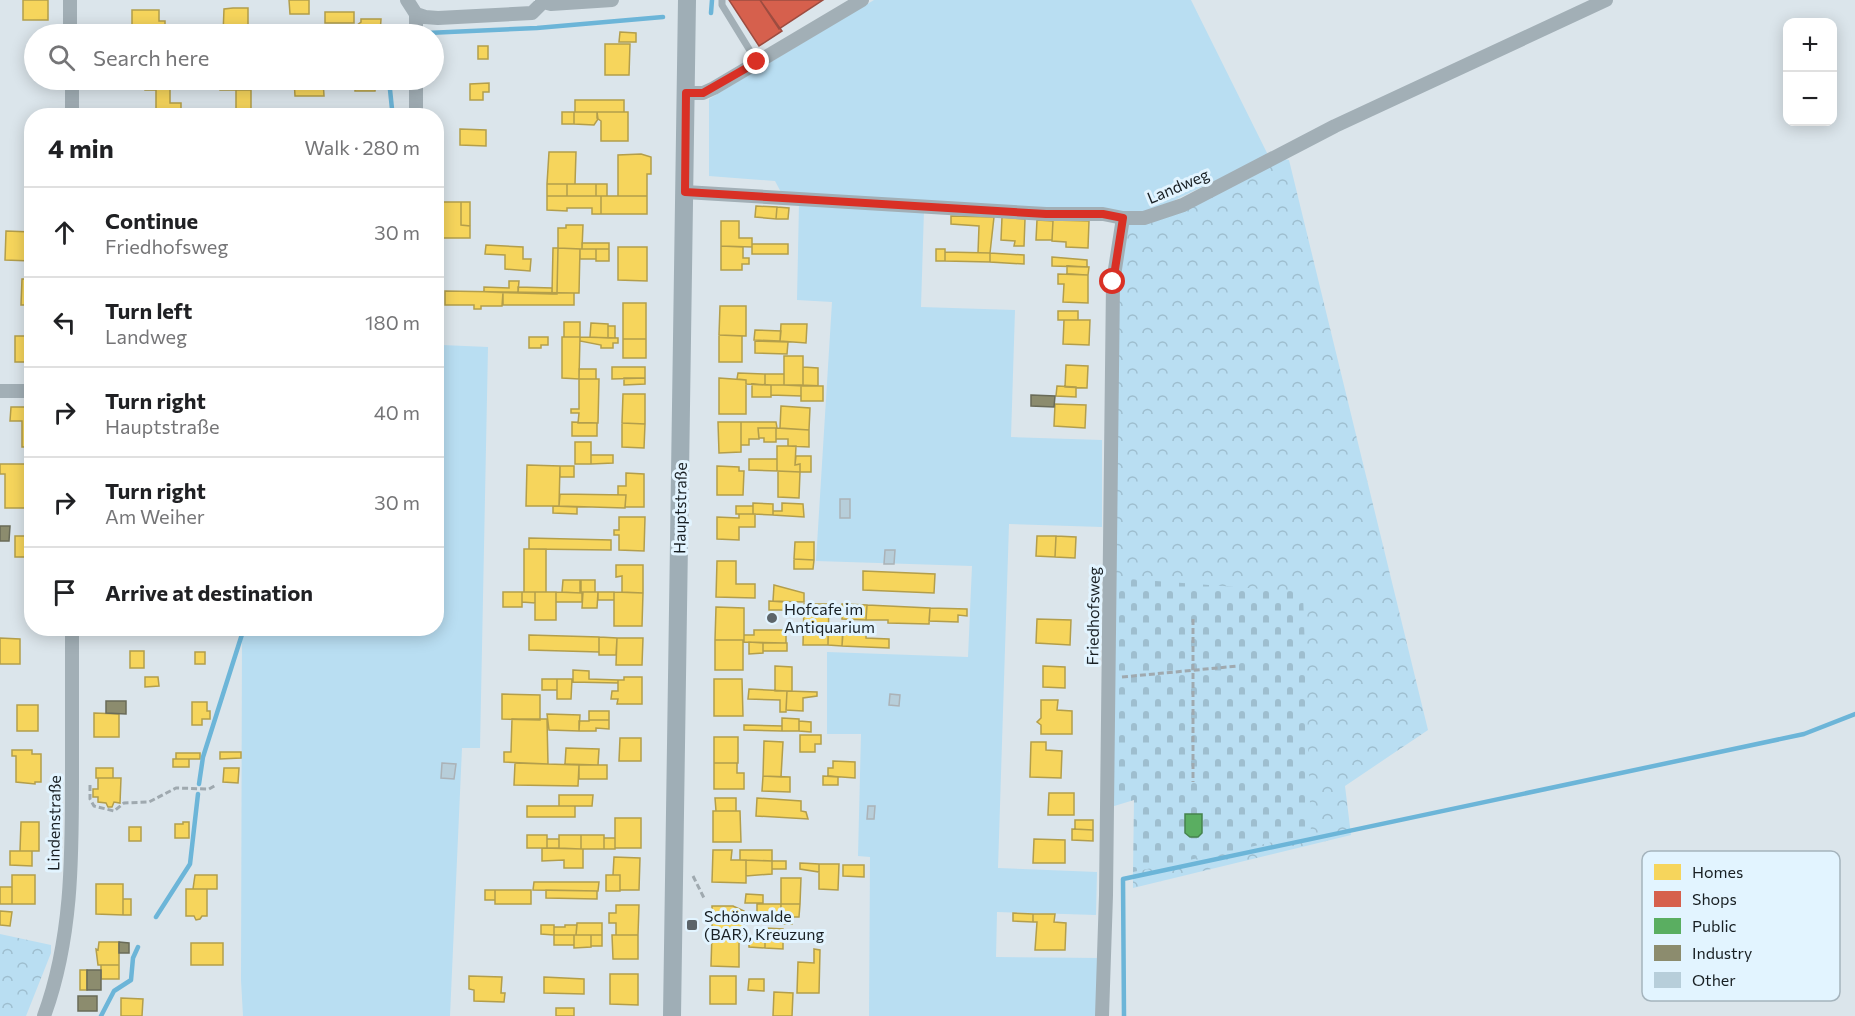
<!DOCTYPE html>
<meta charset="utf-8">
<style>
:root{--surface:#fff;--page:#f2f2f2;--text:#202124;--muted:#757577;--line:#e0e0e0}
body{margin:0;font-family:Commissioner,sans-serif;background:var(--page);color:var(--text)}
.controls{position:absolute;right:18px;top:18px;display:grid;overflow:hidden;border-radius:12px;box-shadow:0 3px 15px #0003}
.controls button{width:54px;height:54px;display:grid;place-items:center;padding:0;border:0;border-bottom:2px solid var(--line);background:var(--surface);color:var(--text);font:30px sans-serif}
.stop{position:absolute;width:18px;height:18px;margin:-14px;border:4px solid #d93025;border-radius:50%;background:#fff}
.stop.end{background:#d93025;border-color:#fff;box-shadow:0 2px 6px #0008}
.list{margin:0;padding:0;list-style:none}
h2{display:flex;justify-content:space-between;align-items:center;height:78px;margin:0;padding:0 24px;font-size:26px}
h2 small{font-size:20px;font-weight:400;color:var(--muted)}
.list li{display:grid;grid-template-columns:39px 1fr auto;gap:18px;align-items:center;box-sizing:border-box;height:90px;padding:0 24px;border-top:2px solid var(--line)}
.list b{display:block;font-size:22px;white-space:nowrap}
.list p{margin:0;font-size:20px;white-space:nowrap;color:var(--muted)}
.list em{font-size:20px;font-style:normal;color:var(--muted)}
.icon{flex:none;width:33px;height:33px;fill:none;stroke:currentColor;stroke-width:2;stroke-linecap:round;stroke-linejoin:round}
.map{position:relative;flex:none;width:1855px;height:1016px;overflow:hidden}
.search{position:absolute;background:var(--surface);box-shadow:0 3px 15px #0003;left:24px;top:24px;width:420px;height:66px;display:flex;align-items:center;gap:15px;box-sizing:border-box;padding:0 21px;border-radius:33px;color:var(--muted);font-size:22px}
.panel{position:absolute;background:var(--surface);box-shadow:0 3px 15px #0003;left:24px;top:108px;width:420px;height:528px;border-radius:24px}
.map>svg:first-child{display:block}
.green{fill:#b9def2}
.forest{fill:url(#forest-crowns)}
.cemetery{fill:url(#cemetery-stones)}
.homes{fill:#f6d55c;stroke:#b39e4b;stroke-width:1.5}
.shops{fill:#d6604d;stroke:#9d4c40;stroke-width:1.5}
.public{fill:#5aae61;stroke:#46834e;stroke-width:1.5}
.industry{fill:#8c8c6e;stroke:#696b58;stroke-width:1.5}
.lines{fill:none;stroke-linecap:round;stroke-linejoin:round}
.stream{stroke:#6cb5d8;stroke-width:4.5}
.building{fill:#b7ceda;stroke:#abb2b7;stroke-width:1.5}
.path{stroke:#9fa9af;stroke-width:3;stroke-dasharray:6 3;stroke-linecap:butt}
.lane{stroke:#a2afb6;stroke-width:7}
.street{stroke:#a2afb6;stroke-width:14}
.secondary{stroke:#9faeb6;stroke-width:18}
.route{stroke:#d93025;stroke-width:8}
.poi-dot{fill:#5c6469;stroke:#e2f4ff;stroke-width:2}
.labels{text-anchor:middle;stroke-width:6;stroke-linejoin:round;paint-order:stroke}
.street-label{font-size:16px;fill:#181f23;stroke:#e2f4ff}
.poi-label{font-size:16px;fill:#181f23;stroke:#e2f4ff;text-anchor:start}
.key{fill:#e2f4ff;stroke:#a5b4bd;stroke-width:1.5}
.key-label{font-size:16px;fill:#181f23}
</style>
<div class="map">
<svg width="1855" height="1016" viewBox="0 0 1855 1016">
<defs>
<pattern id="forest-crowns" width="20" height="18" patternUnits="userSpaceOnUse" patternTransform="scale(1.5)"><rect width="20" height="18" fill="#b9def2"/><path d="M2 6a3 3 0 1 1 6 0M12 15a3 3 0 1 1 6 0" fill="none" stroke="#9ebecf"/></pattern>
<pattern id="cemetery-stones" width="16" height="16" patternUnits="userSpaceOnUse" patternTransform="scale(1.5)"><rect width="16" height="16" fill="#b9def2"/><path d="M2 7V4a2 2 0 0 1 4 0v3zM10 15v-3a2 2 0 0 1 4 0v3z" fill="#9ebecf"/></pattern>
</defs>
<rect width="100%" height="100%" fill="#dbe5eb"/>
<path class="green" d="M874 0H1191L1268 155 1177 199 1144 218 782 194 775 181 709 176V99Z
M799 204 924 210 921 307 1015 310 1011 437 1102 440V527L1009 524 998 868 1097 872 1096 915 997 912 996 957 1101 958 1098 1016H869L870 857 858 856 861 734H827V652L968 657 972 566 816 561 832 302 797 300Z
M437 249H443L442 345 488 347 480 748H462L450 1016H243L241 980 242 636 244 629 436 628Z"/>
<path class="forest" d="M1279 158 1289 160 1428 730 1345 786 1351 835 1133 888V872L1263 836 1116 578 1115 282 1124 219H1144Z
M0 934 51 945V953L26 1016H0Z"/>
<path class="cemetery" d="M1116 578 1303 592 1311 834 1133 872 1134 800 1111 807Z"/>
<path class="homes" d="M23 0H48V20H23Z
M289 0H309V14H290Z
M233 8H248V34H223L224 9Z
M132 10H159V21H165V34H132Z
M325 12H354V23H325Z
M361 19H381L380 34H360L357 30V25L361 22Z
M620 32 636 33V42H619Z
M605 44H630L629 75H605Z
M478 46H488V59H478Z
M118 80H170V103H181V113H156V90H145V86L118 85Z
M220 80H251V90H220Z
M294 80H323L324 96H295Z
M348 80H376L375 91H355V82L348 81Z
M489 83V92H483V100H470V84Z
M236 90H251V112H236Z
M575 100H624V112H575Z
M562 112H574V124H562Z
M574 112H597L598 119 594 125 574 124Z
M597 112H628V141H601V121L597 118Z
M460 129 486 130V146L460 145Z
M549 152H576L575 184H547Z
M641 154 651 157V174H647V196H618V155Z
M26 162H32V182L26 181Z
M547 184H567V196H547Z
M567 184H596V196H567Z
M596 184H607V196H596Z
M547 196H601V214H592V208H567V211L547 210Z
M601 196H647V214H601Z
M436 202H461V225L470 226V238H436Z
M461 202H470V226L461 225Z
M756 206 777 207 776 219 755 217Z
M777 207 789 208 788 219H776Z
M951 216 994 217 990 253H978L979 226 951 224Z
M1002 217 1025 219 1024 246H1014L1015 241 1001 240Z
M1037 220 1053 221 1052 240H1036Z
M1053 220 1089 221 1088 248 1066 247V242L1052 241Z
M721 221H739V238H752V247L721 246Z
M566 225H583L582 249 558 248V228H566Z
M6 231 32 232V261L5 260Z
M582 243H609V249H582Z
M752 244H788V254H752Z
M486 245 523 247V259H531L530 271 505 269V255L485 254Z
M721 246 743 247V258H749V264H742V270H721Z
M618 247H647V281L618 280Z
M553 248H558L557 294H552Z
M558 248 580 249 579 293H557Z
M580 249H596V259H580Z
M596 249H609V261H596Z
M936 249H945V261H936Z
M945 252 990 253V262L945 261Z
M990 253 1024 255V264L990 262Z
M1052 257 1087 260V267L1052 266Z
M1067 266 1089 267 1088 275 1067 274Z
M1058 274 1088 275V303L1063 302 1064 284H1058Z
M22 279H32V305H21Z
M509 281H519L518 293 484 292V287L509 288Z
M518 287 552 288V294L518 293Z
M445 291 503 292 502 306H481V309H474V305H445Z
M503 292 574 293V305H503Z
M623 303H646V339H623Z
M720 306H746V336L719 335Z
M1058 311H1078V320H1058Z
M1064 320H1090L1089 345 1063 344Z
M564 322H580V337H564Z
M591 323 608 324V338L590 337Z
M781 324H807L806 343 780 341Z
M608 326H615V338H608Z
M755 330 781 331 780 341 754 340Z
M719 335 742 336V362H719Z
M15 336H32V362H15Z
M529 337H548V345H541V348H529Z
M562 337H580L579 379 562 378Z
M580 337 618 338V343H613V348H601V345L580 341Z
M623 339H646V358H623Z
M755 341 788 342 787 354 755 353Z
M784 356H803V386L784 385Z
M1066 365 1088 366 1087 388 1065 387Z
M612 367H645V378L612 379Z
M803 367 818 368V386H803Z
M579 369H596V379H579Z
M738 373 765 374V385L746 384V380L737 379Z
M765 374H784V385H765Z
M624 378H645V384L624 385Z
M719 378 746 380V414H719Z
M579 379H599L598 423H578L579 413H571V409H579Z
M752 384 771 385V397H752Z
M771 385H801V396L771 395Z
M801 385 823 386V401H801Z
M1057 386 1076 387V397L1056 396Z
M623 394H645V424L622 423Z
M1055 404 1086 405 1085 428 1054 426Z
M781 406 810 408 809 430 780 428Z
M11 407H32V447H22V421H10Z
M572 422 597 423V436H572Z
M718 422H741V452L719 453Z
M741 422H776L777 428H758L759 439H749V445H741Z
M622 423 645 424 644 448 622 447Z
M758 428H776V442H764V438H759Z
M776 428 809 430V447L788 446V439H776Z
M575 442H591V464H575Z
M777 446H796L795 465 800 464V472L777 471Z
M591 455H613V463L591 464Z
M796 456H811V472H800V464L795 465Z
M749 459H777V471L749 470Z
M0 464H32V508H5V474H0Z
M527 465 560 466 559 506H526Z
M560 466H574V477H560Z
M717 466 739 467V471H744L743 495H717Z
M778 471 800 472 799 498 778 497Z
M626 473 644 474V507H625L626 495H618V486H626Z
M560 494 626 495 625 508 559 506Z
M753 503 773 504V515L753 514Z
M782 503 803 504 804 517 773 515V511H782Z
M553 506 577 507V514L553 513Z
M736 506H753V514H736Z
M739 514H755V527H739V540L717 539V517L739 518Z
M619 517H645L644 551 619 550V535H614V530H619Z
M15 536H32V557H15Z
M1037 536H1056L1055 557 1036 556Z
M1056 536 1076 537 1075 558 1055 557Z
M529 538 611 540V550L529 549Z
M795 542H814V560L794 559Z
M524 549H546V592H524Z
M794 559 814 560 813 569H794Z
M717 561H736V584H755V598L716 597Z
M616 565H643V593L622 592V576L616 577Z
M863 571 935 574 934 593 863 590Z
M563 580H580V593L562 592Z
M581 580H595V592H581Z
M774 585 804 593V602L773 601Z
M503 592H522V607H503Z
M522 592H535V603L522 602Z
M535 592H556V620H535Z
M556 592 582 593V602H556Z
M583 592H598L597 608H582Z
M598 592H614V600H598Z
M614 592 643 593 642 626H614Z
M769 601 784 602 783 610H769Z
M804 604H829L828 645H803Z
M842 604 867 605 866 620 842 619Z
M867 605 930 608 929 624 888 623V620H866Z
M716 607 744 608V640H715Z
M930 608 967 609V616L958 615V622L929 621Z
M1037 619 1071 620 1070 645 1036 643Z
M828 624 843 625 842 646 828 645Z
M754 630H786V643L744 642V635H754Z
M843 633 866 635V638L889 639V648L842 646Z
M529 635 599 637V652L529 650Z
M599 637 617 638 616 655H599Z
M0 638 20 639V664H0Z
M617 638H643L642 665H616Z
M715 640H743V670H715Z
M749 642 763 643V653L749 654Z
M763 643H787V651H763Z
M130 651H144V668H130Z
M195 652H205V664H195Z
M775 666 792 667V691H775Z
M1043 666 1065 667V688L1043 687Z
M573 670 589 671V679L618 680V683L573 682Z
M145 677H158L159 686 145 687Z
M624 677H642V704H617L618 699H611L612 691H618V680H624Z
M542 679H557V690H542Z
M557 679H572L571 699H557Z
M714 679H742L743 716H714Z
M749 689 787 691 786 712H780V700L748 699Z
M787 691 817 692V696L803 698V711L786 710Z
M502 694 540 695V720L502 719Z
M1041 700H1058L1057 710 1072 711V734H1041V725L1037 722 1041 718Z
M192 702H207V711H210V719H202V725H192Z
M17 705H38V731H17Z
M589 711H609V720H589Z
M94 713 119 714V737H94Z
M547 714 580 715 579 731 549 730Z
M782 718 799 719V731H782Z
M512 719H547L548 764 504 762V752H511Z
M589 720H609V729L596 728V731H579V721H589Z
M799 721 811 722V732L799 731Z
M744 725 782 726V731L744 730Z
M800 735H821V744H815V752H800Z
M714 737H738V763H714Z
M620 738H641V761H619Z
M764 741 783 742 781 777 763 776Z
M1031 742H1046V750L1062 751 1061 778 1030 777Z
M566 748 599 749 598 765 565 764Z
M12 750H32V754H41V782H35V784L16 782V756H12Z
M220 752H241V758L220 759Z
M176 753H200V759H176Z
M173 759H189V767H173Z
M833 761 855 762V778L828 776V768H833Z
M515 763 579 765 578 786 514 785Z
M714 763H737V773H744V789H714Z
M579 765H607V779H579Z
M96 768H113V778H96Z
M224 768H239L238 783 223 782Z
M763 776 790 777V792L762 791Z
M823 776 838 777V785H823Z
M98 778H121L120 803 114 802 112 807H108L106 803 98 802V797H93V789H98Z
M1049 793H1074V815H1048Z
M559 795H593L592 806H559Z
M715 798H736V811H716Z
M757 798 801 801V811L806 812 808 819 756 816Z
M527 806H575V817H527Z
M713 811H740L741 842H713Z
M615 818H641V848H615Z
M1075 820H1093V830L1075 829Z
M21 822H39V851H20Z
M183 822H189V838H175V824H183Z
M129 827H141V841H129Z
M1072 829 1093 830V841L1072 840Z
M527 835H547V848H527Z
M559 835H581V849L559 848Z
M581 835H604V849H581Z
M604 838H615V849H604Z
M547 839H559V848H547Z
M1034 839 1065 840V863H1033Z
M542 848 583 849V868H564V860L542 861Z
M713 850H732L731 860H746V883L712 882Z
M740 850H772V861L740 860Z
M10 851H32V866L10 865Z
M614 857 640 858 639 890H620V875H613Z
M746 860 772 861V874L746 876Z
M772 861H786V869H772Z
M800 863 819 864V872L800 869Z
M819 864H839L838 890 819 889Z
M843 865H864V877L843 876Z
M12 875H35V904H12Z
M195 875H217V889H193Z
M606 875H620V891H606Z
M781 878H801L800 904H781Z
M534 882H599L598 891 533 890Z
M96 884H123V915L96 914Z
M0 887H12V904H0Z
M186 889H207V916H202L200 919 196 920 194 916H186Z
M485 890H495V900H485Z
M495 890H531V904H495Z
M546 890 597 891V899L546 898Z
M746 894 763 895V903H745Z
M123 899H131V915H123Z
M757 904H781V915H757Z
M781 904H800L799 917H792V924H780Z
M616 905H639L638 935H616V923H609V913H616Z
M712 906H733L744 911V935L712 933Z
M0 911 12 912 10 926 0 925Z
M1013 913 1033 914V922L1013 921Z
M1033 914H1055L1054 922 1066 923 1065 950H1035L1037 922H1033Z
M577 923H602V935H576Z
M541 925H554V935L541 934Z
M565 925H577L576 935H554V927H565Z
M765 928 783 929V949L765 948Z
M712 933 739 935V967L711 966Z
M554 935H574V945H554Z
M574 935H591V947L574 948Z
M591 935H602V946H591Z
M612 935H638V959H613Z
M749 939H765V948L749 947Z
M99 942H119V965H98L96 949 98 950Z
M191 943H223V965H191Z
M814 949 820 950 819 993H797L798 962 814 963Z
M101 965H119V979H101Z
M80 970H87V990H80Z
M610 974H638V1005L610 1004Z
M469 976 502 977 501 993H505L504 1002 474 1001V990L469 989Z
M710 976H736V1004H710Z
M544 977 584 979V994L544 993Z
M749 979H764V991L748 990Z
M774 992 793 993 792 1016H773Z
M121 998 143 999 142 1016H121Z
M556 1008H574V1016H556Z"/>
<path class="shops" d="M729 0H760L782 31 759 46Z
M760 0H823L779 29Z"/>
<path class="public" d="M1185 814H1202V833L1198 837H1190L1185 833Z"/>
<path class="industry" d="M1031 395 1055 396 1054 407 1031 406Z
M0 526H10L9 541H0Z
M106 701H126V714L106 713Z
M119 942 129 943V953H119Z
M87 970H101V990H87Z
M78 996H97V1011H78Z"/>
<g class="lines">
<path class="stream" d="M711 13 712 0
M427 33 537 28 663 17
M389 80 392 109
M199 784 203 757 244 628
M156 917 190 864 198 794
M101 1016 114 991 131 980 133 958 138 947
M1124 1016 1123 879 1804 734 1855 714"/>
</g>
<path class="building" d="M840 499H850V518H840Z
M885 550H895L894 564H884Z
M890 694 900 695 899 706 889 705Z
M442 763 456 764 454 779 441 778Z
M868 806H875L874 819H867Z"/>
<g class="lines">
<path class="path" d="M1193 619V782
M1122 677 1238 666
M90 785V799L94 806 114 811 124 803 149 802 176 788 209 789 216 785
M693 876 704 898"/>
<path class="lane" d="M722 0V5L757 62"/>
<path class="street" d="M70 0V34
M407 0 416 14V34
M542 0 543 2 551 4 612 0
M416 14 425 17 438 18 532 13 543 2
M72 80V116
M416 80V116
M686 93H703L714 88 862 0
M685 192 1046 214H1103L1123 218H1144L1183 205 1335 126 1606 0
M0 391H32
M44 1016C72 940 72 859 72 780 72 730 72 679 72 628
M1102 1016 1106 895 1113 282 1123 218"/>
<path class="secondary" d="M672 1016 687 0"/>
</g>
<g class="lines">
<path class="route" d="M757 62 703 93H686L685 192 1046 214H1103L1123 218 1113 282"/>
</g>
<g class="poi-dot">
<circle cx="772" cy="618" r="6"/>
<rect x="686" y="919" width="12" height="12" rx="3"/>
</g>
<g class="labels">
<g class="street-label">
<text transform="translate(1178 186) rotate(-23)" y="6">Landweg</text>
<text transform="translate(680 508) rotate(-89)" y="6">Hauptstraße</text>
<text transform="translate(1093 616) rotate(-89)" y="6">Friedhofsweg</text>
<text transform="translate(54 823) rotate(-89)" y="6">Lindenstraße</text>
</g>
<g class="poi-label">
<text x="784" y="615">Hofcafe im<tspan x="784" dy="18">Antiquarium</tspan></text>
<text x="704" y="922">Schönwalde<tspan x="704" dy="18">(BAR), Kreuzung</tspan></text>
</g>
</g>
<rect x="1642" y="851" width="198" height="150" rx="9" class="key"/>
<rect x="1654" y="864" width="27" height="16" fill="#f6d55c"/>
<rect x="1654" y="891" width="27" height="16" fill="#d6604d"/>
<rect x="1654" y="918" width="27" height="16" fill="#5aae61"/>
<rect x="1654" y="945" width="27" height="16" fill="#8c8c6e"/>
<rect x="1654" y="972" width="27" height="16" fill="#b7ceda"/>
<g class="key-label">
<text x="1692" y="878">Homes</text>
<text x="1692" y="905">Shops</text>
<text x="1692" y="932">Public</text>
<text x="1692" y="959">Industry</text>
<text x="1692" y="986">Other</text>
</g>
</svg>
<div class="controls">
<button>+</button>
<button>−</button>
</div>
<div class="stop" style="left:1113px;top:282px"></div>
<div class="stop end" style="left:757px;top:62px"></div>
<div class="search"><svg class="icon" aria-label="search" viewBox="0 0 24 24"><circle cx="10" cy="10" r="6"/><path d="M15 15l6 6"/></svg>Search here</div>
<section class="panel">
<h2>4 min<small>Walk · 280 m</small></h2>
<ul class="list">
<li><svg class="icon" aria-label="ahead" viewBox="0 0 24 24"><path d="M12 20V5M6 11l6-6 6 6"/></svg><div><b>Continue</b><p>Friedhofsweg</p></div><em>30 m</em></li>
<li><svg class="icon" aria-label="left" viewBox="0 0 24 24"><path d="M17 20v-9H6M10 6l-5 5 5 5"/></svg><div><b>Turn left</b><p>Landweg</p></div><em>180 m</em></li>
<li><svg class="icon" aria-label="right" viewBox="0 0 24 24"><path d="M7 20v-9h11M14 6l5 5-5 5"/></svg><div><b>Turn right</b><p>Hauptstraße</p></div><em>40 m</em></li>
<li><svg class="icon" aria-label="right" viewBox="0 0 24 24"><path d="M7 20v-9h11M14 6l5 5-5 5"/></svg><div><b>Turn right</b><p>Am Weiher</p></div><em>30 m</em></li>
<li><svg class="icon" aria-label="arrive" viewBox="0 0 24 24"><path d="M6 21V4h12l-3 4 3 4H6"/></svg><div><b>Arrive at destination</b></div></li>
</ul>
</section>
</div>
